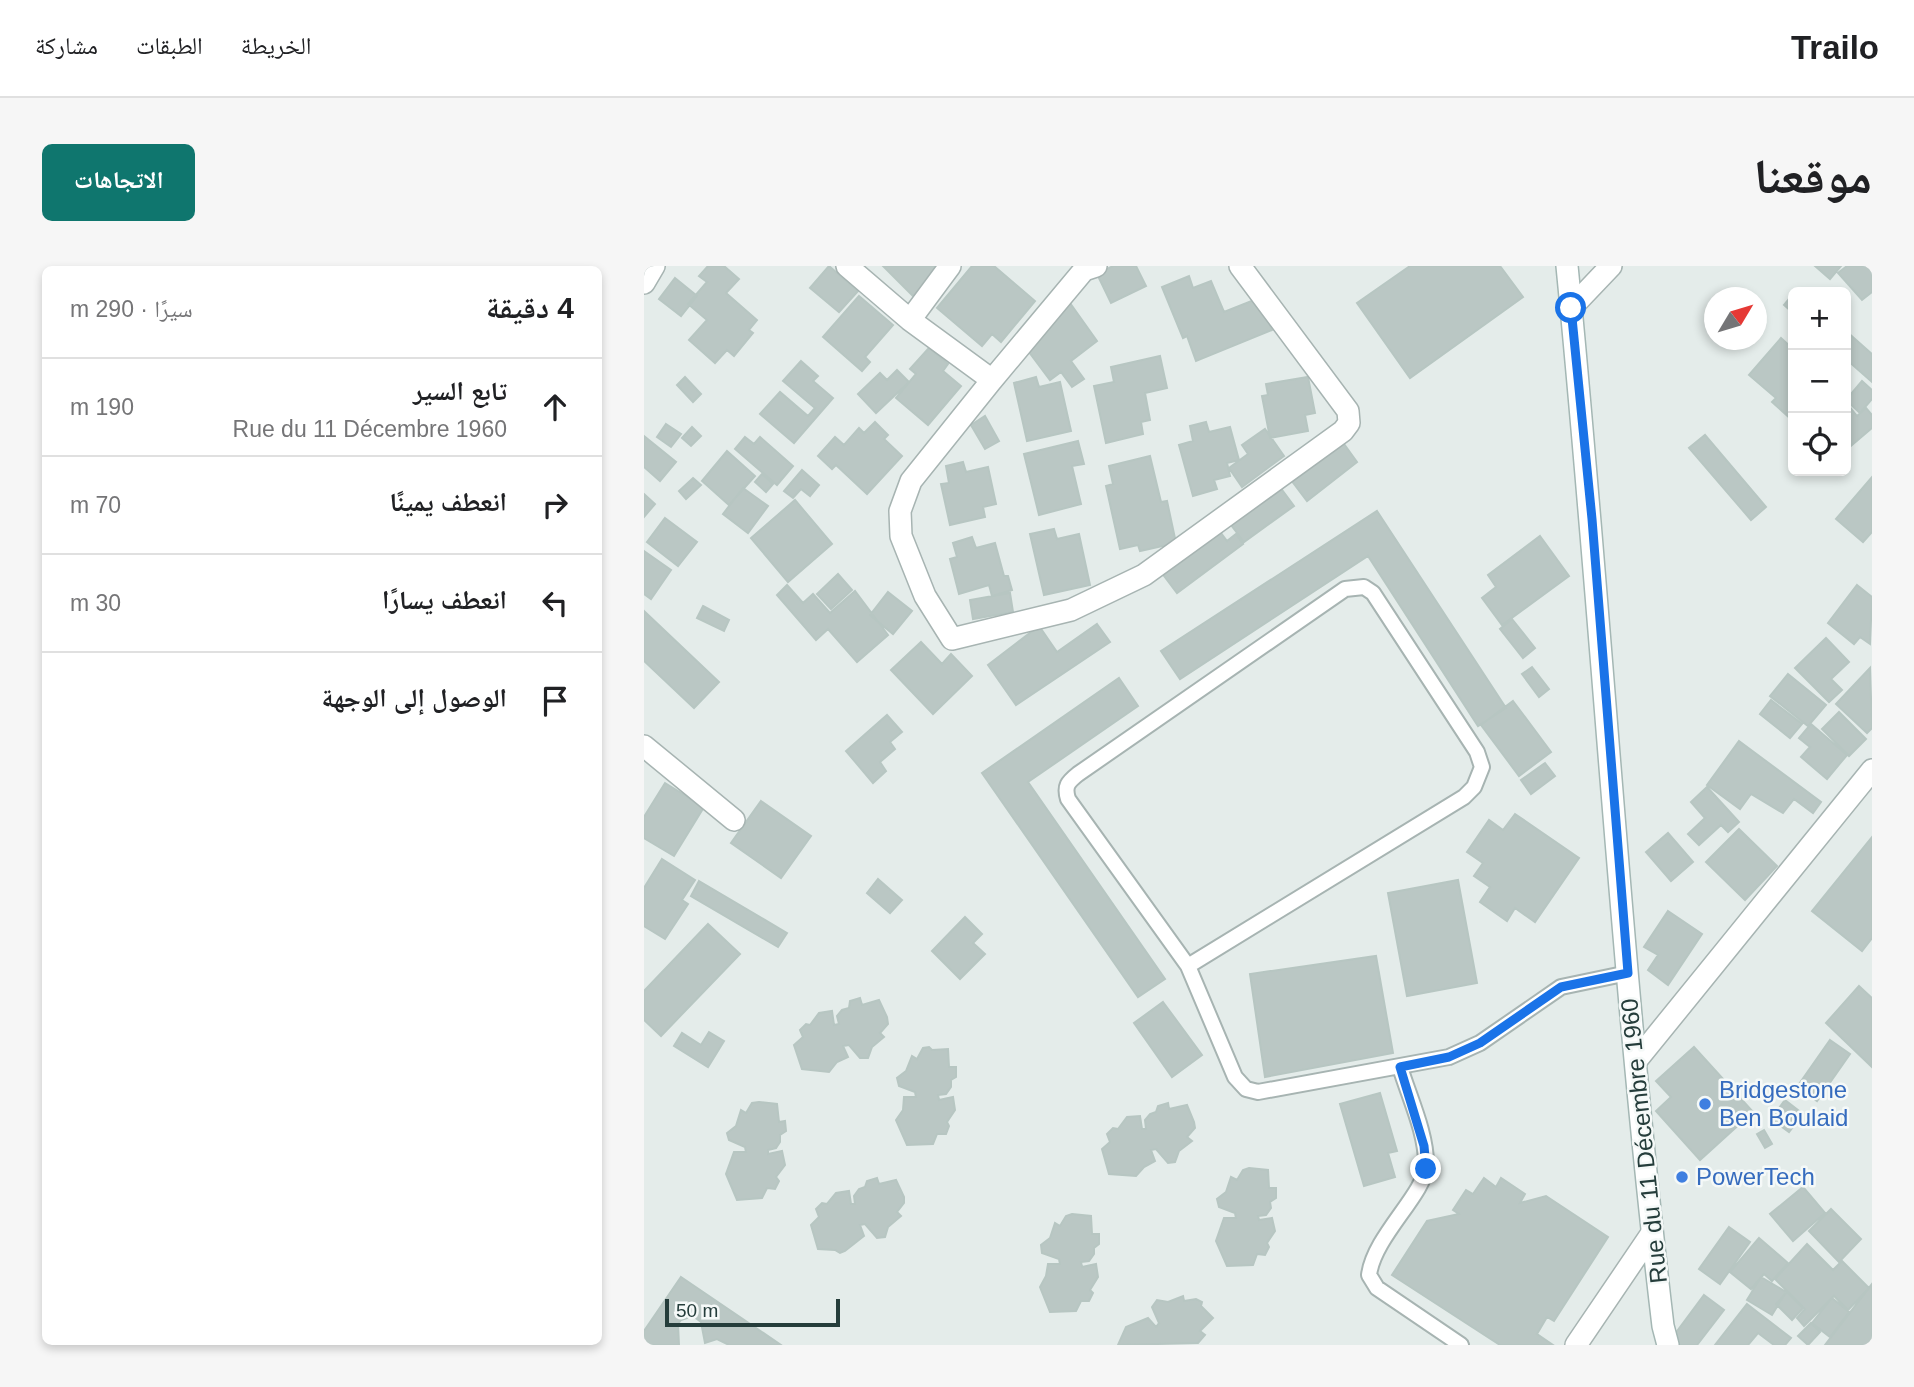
<!DOCTYPE html>
<html lang="ar">
<meta charset="utf-8">
<style>
:root{--surface:#fff;--page:#f6f6f6;--text:#202124;--muted:#757577;--line:#e0e0e0;--accent:#0f766e}
body{margin:0;font-family:Helvetica,"Noto Naskh Arabic",sans-serif;background:var(--page);color:var(--text);direction:rtl}
.controls{position:absolute;right:21px;top:21px;display:grid;overflow:hidden;border-radius:10px;box-shadow:0 4px 10px #0003}
.controls button{width:63px;height:63px;display:grid;place-items:center;padding:0;border:0;border-bottom:2px solid var(--line);background:var(--surface);color:var(--text);font:35px sans-serif}
.compass{position:absolute;left:1060px;top:21px;width:63px;height:63px;border-radius:50%;background:var(--surface);box-shadow:0 4px 10px #0003;rotate:52deg}
.scale{position:absolute;left:21px;bottom:18px;width:175px;box-sizing:border-box;padding-left:7px;border:4px solid #253d3b;border-top:0;font-size:19px;line-height:24px;white-space:nowrap;color:#253d3b;-webkit-text-stroke:5px #f5f9f8;paint-order:stroke}
.stop{position:absolute;width:21px;height:21px;margin:-16px;border:5px solid #1a73e8;border-radius:50%;background:#fff}
.stop.end{background:#1a73e8;border-color:#fff;box-shadow:0 2px 7px #0008}
.list{margin:0;padding:0;list-style:none}
h2{display:flex;justify-content:space-between;align-items:center;height:91px;margin:0;padding:0 28px;font-size:30px}
h2 small{font-size:23px;font-weight:400;color:var(--muted)}
.list li{display:grid;grid-template-columns:46px 1fr auto;gap:21px;align-items:center;box-sizing:border-box;height:98px;padding:0 28px;border-top:2px solid var(--line)}
.list b{display:block;font-size:26px;white-space:nowrap}
.list p{margin:0;font-size:23px;white-space:nowrap;color:var(--muted)}
.list em{font-size:23px;font-style:normal;color:var(--muted)}
.icon{flex:none;width:38px;height:38px;fill:none;stroke:currentColor;stroke-width:2;stroke-linecap:round;stroke-linejoin:round}
.map{position:relative;flex:none;width:1228px;height:1079px;overflow:hidden;direction:ltr;border-radius:10px}
header{display:flex;align-items:center;gap:42px;box-sizing:border-box;height:98px;padding:0 35px;background:var(--surface);border-bottom:2px solid var(--line)}
header strong{font-size:33px}
nav{display:flex;gap:38px;margin-inline-start:auto;font-size:24px}
.intro{display:flex;align-items:center;justify-content:space-between;box-sizing:border-box;height:168px;padding:0 42px}
h1{margin:0;font-size:49px}
.button{padding:18px 32px;border-radius:10px;background:var(--accent);color:#fff;font-size:24px;font-weight:700}
main{display:flex;gap:42px;padding:0 42px}
aside{flex:1;background:var(--surface);border-radius:10px;box-shadow:0 4px 10px #0003}
.map>svg:first-child{display:block}
.building{fill:#bac7c4;stroke:#b7c6c2;stroke-width:2}
.lines{fill:none;stroke-linecap:round;stroke-linejoin:round}
.service-casing{stroke:#a7b4b2;stroke-width:18}
.minor-casing{stroke:#a7b4b2;stroke-width:24}
.tertiary-casing{stroke:#a7b4b2;stroke-width:24}
.secondary-casing{stroke:#a4b7b4;stroke-width:24}
.service{stroke:#fff;stroke-width:14}
.minor{stroke:#fff;stroke-width:21}
.tertiary{stroke:#fff;stroke-width:21}
.secondary{stroke:#fff;stroke-width:21}
.route{stroke:#1a73e8;stroke-width:9}
.shop-dot{fill:#3f7fe0;stroke:#f5f9f8;stroke-width:2.5}
.labels{text-anchor:middle;stroke-width:5;stroke-linejoin:round;paint-order:stroke}
.shop-label{font-size:24px;fill:#366cbe;stroke:#f5f9f8;text-anchor:start}
.street-label{font-size:24px;fill:#253d3b;stroke:#f5f9f8}
</style>
<header>
<strong>Trailo</strong>
<nav><a>الخريطة</a><a>الطبقات</a><a>مشاركة</a></nav>
</header>
<div class="intro"><h1>موقعنا</h1><a class="button">الاتجاهات</a></div>
<main>
<div class="map">
<svg width="1228" height="1079" viewBox="0 0 1228 1079">
<rect width="100%" height="100%" fill="#e4ecea"/>
<path class="building" d="M64 0H80L95 13 82 27 113 54 105 64 109 67 90 90 83 84 71 97 45 74 63 54 44 38 63 16 55 10Z
M185 0 214 25 195 46 166 22Z
M239 0H298L269 30Z
M328 0H350L391 35 357 76 348 68 338 80 293 42Z
M469 0H492L502 20 467 37 453 8Z
M766 0H856L879 31 766 112 713 37Z
M1171 0H1197L1186 13Z
M1203 0H1228V26L1218 34 1194 7Z
M545 10 549 22 567 15 580 46 615 32 628 64 552 95 543 70 539 72 518 21Z
M31 12 53 30 37 50 15 33Z
M1149 28V47L1140 39Z
M215 30 249 59 221 91 226 96 218 105 179 71Z
M426 37 453 75 427 95 440 113 428 121 417 106 406 114 376 74Z
M1202 65 1228 88V116L1202 93Z
M1137 72 1149 83V155L1128 136 1132 132 1105 109Z
M285 82 304 98 299 105 317 120 284 159 252 132 272 108 266 103Z
M516 90 523 122 501 127 506 154 497 156 499 168 462 177 450 120 470 116 467 101Z
M157 95 174 110 169 115 189 132 150 177 116 148 136 126 164 150 171 142 139 115Z
M253 104 265 116 232 147 214 128 236 107 243 114Z
M41 111 57 128 49 136 33 119Z
M392 111 395 121 416 116 427 165 383 175 370 117Z
M664 111 671 147 661 149 664 165 626 172 618 130 624 129 622 118Z
M1218 115 1228 124V133L1216 147 1202 134Z
M1205 140 1213 150 1222 142 1228 149V162L1202 184V143Z
M341 150 355 175 341 183 327 159Z
M231 156 244 169 240 173 258 190 223 228 192 199 188 203 174 190 191 171 200 179 215 162 220 167Z
M562 156 565 166 586 161 595 194 583 197 586 210 570 214 573 223 549 230 535 179 549 175 546 160Z
M22 158 37 168 27 181 13 171Z
M48 161 57 170 47 180 38 172Z
M621 163 640 190 598 221 585 202 604 188 598 179Z
M1061 169 1122 241 1107 254 1045 182Z
M0 170 32 196 16 215 0 201Z
M101 171 110 178 116 171 149 200 133 219 91 183Z
M695 171 713 196 663 235 644 210Z
M434 175 440 198 428 200 437 238 395 249 380 188Z
M83 185 111 210 85 239 58 215Z
M506 190 517 236 523 235 532 277 496 285 494 279 476 283 462 220 469 218 465 200Z
M319 196 322 206 344 201 352 238 339 241 341 251 306 259 297 218 305 217 302 200Z
M158 204 175 219 166 230 157 223 149 232 140 225Z
M118 208 129 218 122 226 111 216Z
M1228 211V266L1219 276 1192 253Z
M49 212 57 219 42 233 35 225Z
M633 217 650 240 600 276 584 255Z
M99 222 124 240 104 267 79 248Z
M0 228 11 238 0 251Z
M151 234 188 278 144 316 107 272Z
M733 245 862 442 834 460 724 290 536 413 517 385Z
M21 252 53 276 34 300 3 276Z
M568 255 583 275 592 268 599 278 533 327 511 298Z
M410 263 413 273 435 268 446 319 400 329 386 268Z
M896 270 925 310 858 359 838 332 852 321 844 309Z
M328 271 332 282 351 277 360 310H364L368 324 348 330 345 319 315 328 306 293 313 291 309 277Z
M0 285 27 304 7 333 0 328Z
M194 308 208 324 187 343 173 328Z
M143 319 159 337 169 328 186 347 211 325 244 369 213 396 184 363 172 374 133 329Z
M1213 319 1228 331 1226 378 1216 371 1210 378 1184 357Z
M244 326 268 345 249 368 226 349Z
M366 327 369 346 329 353 326 334Z
M59 340 85 354 80 365 53 352Z
M0 345 75 416 50 442 0 395Z
M868 353 891 382 879 392 856 363Z
M453 358 466 376 372 439 344 399 395 360 413 386Z
M1182 372 1205 396 1187 413 1198 424 1185 436 1151 402Z
M277 376 298 398 307 388 328 410 289 448 247 404Z
M888 401 905 423 895 431 878 408Z
M1226 402 1228 462 1223 467 1192 438Z
M1144 408 1182 439 1164 460 1126 430Z
M475 412 494 440 384 516 521 713 494 731 338 507Z
M1127 434 1158 458 1146 472 1116 448Z
M869 435 907 486 875 510 837 459Z
M1195 446 1222 473 1205 490 1178 463Z
M243 449 258 466 246 476 251 483 236 496 242 505 229 517 202 485Z
M1167 458 1203 489 1183 513 1157 491 1166 481 1155 472Z
M1095 475 1177 536 1169 547 1150 533 1139 547 1107 528 1096 543 1063 519Z
M901 497 911 510 887 528 877 514Z
M21 517 60 541 30 590 0 572V551Z
M1063 521 1095 556 1084 566 1077 559 1055 579 1044 568 1061 552 1047 536Z
M117 535 167 570 137 612 87 577Z
M871 548 935 592 891 656 871 642 863 655 836 636 846 621 830 610 839 597 823 586 845 554 859 564Z
M1095 563 1133 600 1101 634 1062 596Z
M1024 567 1049 596 1027 615 1002 586Z
M1228 571V672L1218 685 1168 645Z
M18 593 51 614 38 634 44 638 21 673 0 660V622Z
M234 613 258 634 246 647 223 627Z
M814 614 833 717 763 730 744 627Z
M55 615 143 667 134 681 47 630Z
M1024 645 1058 668 1024 719 1004 704 1014 689 1000 681Z
M321 651 338 668 329 677 341 688 316 713 288 685Z
M64 658 96 688 17 770 0 754V725Z
M732 690 749 787 621 811 606 708Z
M1215 720 1228 732V801L1182 757Z
M216 732 218 739 235 734 243 751 244 758 236 767 240 771 228 781 224 792H216L205 779 199 780 204 791 193 796 185 806 158 803 150 779 159 771 156 764 162 758 166 759 175 747 188 745 190 759 195 758 193 750 198 744 205 742 206 735Z
M519 736 558 789 528 811 490 757Z
M65 766 80 775 64 801 30 780 38 767 57 779Z
M1186 774 1206 788 1173 835 1153 821Z
M285 781 288 784 304 783 305 801H312V811L307 814V821L302 828 294 829 295 834 309 831 311 844 303 856 305 860 302 868H293L289 878 263 879 252 854 259 844 260 831H272L271 826 255 820 253 812 262 805 268 790 273 793 279 782Z
M1050 781 1109 846 1056 894 1012 845 1027 831 1012 815Z
M736 827 753 885 744 887 751 911 720 920 696 838Z
M1141 834 1159 848 1145 866 1127 853Z
M115 836 133 838 135 856 141 855 142 865 136 869V876L132 882 124 884V888L138 885 141 899 132 911 135 915 131 923 123 922 118 932 93 934 82 908 90 886H102L101 881 85 874 83 867 92 860 97 844 102 847 108 837Z
M524 837 525 843 543 839 550 856 551 862 543 871 548 875 535 885 531 896 524 897 512 883 507 884 511 895 500 901 492 910 465 908 458 883 466 876 463 868 469 862 474 863 483 851 496 850 498 863H502L501 854 506 848 512 846 514 840Z
M1120 864 1128 878 1121 882 1113 868Z
M605 902 624 904 625 922H632V932L626 936 627 942 622 949 614 950 615 954 628 952 631 965 623 977 625 981 621 989 613 988 609 999 583 1000 572 975 580 952H592L591 947 575 941 573 933 582 926 587 911 593 914 599 904Z
M233 912 235 918 252 914 260 931V937L253 946 257 950 244 961 241 971 233 972 221 958 216 959 220 970 201 985 196 987 191 984 174 983 167 959 175 951 172 943 178 937 183 938 192 927 205 925 207 938H211L210 930 215 923 221 921 223 915Z
M840 912 852 921 857 912 881 928 876 937 902 930 964 971 910 1055 903 1051 893 1068 909 1079H856L748 1009 783 955 815 948 809 944 822 924 829 928Z
M1159 921 1181 947 1149 975 1126 948Z
M1187 943 1217 973 1195 996 1165 965Z
M428 948 447 950 448 968H455V978L450 982V988L445 995 437 996 438 1001 452 998 454 1011 446 1024 449 1027 445 1035H437L432 1045 406 1046 396 1021 402 1010 404 998H416L415 993 398 987 397 979 406 972 411 957 416 960 422 950Z
M1085 961 1106 976 1076 1018 1055 1003Z
M1115 972 1144 997 1128 1015 1120 1008 1107 1023 1086 1006Z
M1163 978 1189 1004 1198 995 1225 1022 1204 1044 1190 1030 1160 1060 1153 1052 1161 1043 1131 1013Z
M37 1011 137 1079H85L73 1073 61 1077 57 1056 49 1050 37 1054 34 1058 35 1079H0V1065Z
M1117 1011 1142 1026 1128 1049 1103 1034Z
M1228 1018V1079H1181Z
M1143 1026 1159 1042 1148 1054 1132 1038Z
M1060 1029 1080 1044 1053 1079H1029L1025 1076Z
M539 1030 540 1035 552 1033 558 1036 557 1040 569 1052 556 1065 561 1069 554 1077 474 1079 482 1061 504 1052 512 1061 515 1057 508 1041 513 1034 524 1036Z
M1188 1032 1205 1046 1186 1071 1168 1057Z
M1103 1038 1147 1072 1141 1079H1130L1114 1067 1104 1079H1071Z
M1167 1057 1176 1066 1164 1079 1154 1070Z"/>
<g class="lines">
<g class="service-casing">
<path id="service" d="M544 700 820 531 830 521 838 501 833 486 729 327 720 321 701 323 434 508C424 516 420 520 424 533L544 700 591 811 602 823 614 826 805 791 836 777 917 721 984 707
M756 801C765 831 783 868 782 900 781 928 730 970 725 1009L733 1022 817 1079"/>
</g>
<g class="minor-casing">
<path id="minor" d="M203 0 266 54 348 114 267 215 256 245 257 270 281 330 308 373 427 344 500 309 699 165 705 157 704 145 596 0
M927 42 967 0
M266 54 306 0
M348 114 440 4 452 0
M0 480 90 554
M992 795 1228 504
M932 1079 1008 967"/>
</g>
<g class="tertiary-casing">
<path id="tertiary" d="M0 17 10 0"/>
</g>
<g class="secondary-casing">
<path id="secondary" d="M923 0C958 353 977 708 1019 1060L1024 1079"/>
</g>
<use href="#service" class="service"/>
<use href="#minor" class="minor"/>
<use href="#tertiary" class="tertiary"/>
<use href="#secondary" class="secondary"/>
</g>
<g class="lines">
<path class="route" d="M782 903 780 880 756 801 805 791 836 777 917 721 984 707 948 253 927 42"/>
</g>
<g class="shop-dot">
<circle cx="1061" cy="838" r="7"/>
<circle cx="1038" cy="911" r="7"/>
</g>
<g class="labels">
<g class="shop-label">
<text x="1075" y="832">Bridgestone<tspan x="1075" dy="28">Ben Boulaid</tspan></text>
<text x="1052" y="919">PowerTech</text>
</g>
<g class="street-label">
<text transform="translate(1000 875) rotate(-96)" y="8">Rue du 11 Décembre 1960</text>
</g>
</g>
</svg>
<div class="controls">
<button>+</button>
<button>−</button>
<button><svg class="icon" aria-label="locate" viewBox="0 0 24 24"><circle cx="12" cy="12" r="6"/><path d="M12 2v4M12 18v4M2 12h4M18 12h4"/></svg></button>
</div>
<svg class="compass" viewBox="-18 -18 36 36"><path d="M0-13l5 13h-10z" fill="#e53935"/><path d="M0 13l5-13h-10z" fill="#757577"/></svg>
<div class="scale">50 m</div>
<div class="stop" style="left:927px;top:42px"></div>
<div class="stop end" style="left:782px;top:903px"></div>
</div>
<aside>
<h2>4 دقيقة<small>سيرًا · 290 m</small></h2>
<ul class="list">
<li><svg class="icon" aria-label="ahead" viewBox="0 0 24 24"><path d="M12 20V5M6 11l6-6 6 6"/></svg><div><b>تابع السير</b><p>Rue du 11 Décembre 1960</p></div><em>190 m</em></li>
<li><svg class="icon" aria-label="right" viewBox="0 0 24 24"><path d="M7 20v-9h11M14 6l5 5-5 5"/></svg><div><b>انعطف يمينًا</b></div><em>70 m</em></li>
<li><svg class="icon" aria-label="left" viewBox="0 0 24 24"><path d="M17 20v-9H6M10 6l-5 5 5 5"/></svg><div><b>انعطف يسارًا</b></div><em>30 m</em></li>
<li><svg class="icon" aria-label="arrive" viewBox="0 0 24 24"><path d="M6 21V4h12l-3 4 3 4H6"/></svg><div><b>الوصول إلى الوجهة</b></div></li>
</ul>
</aside>
</main>
